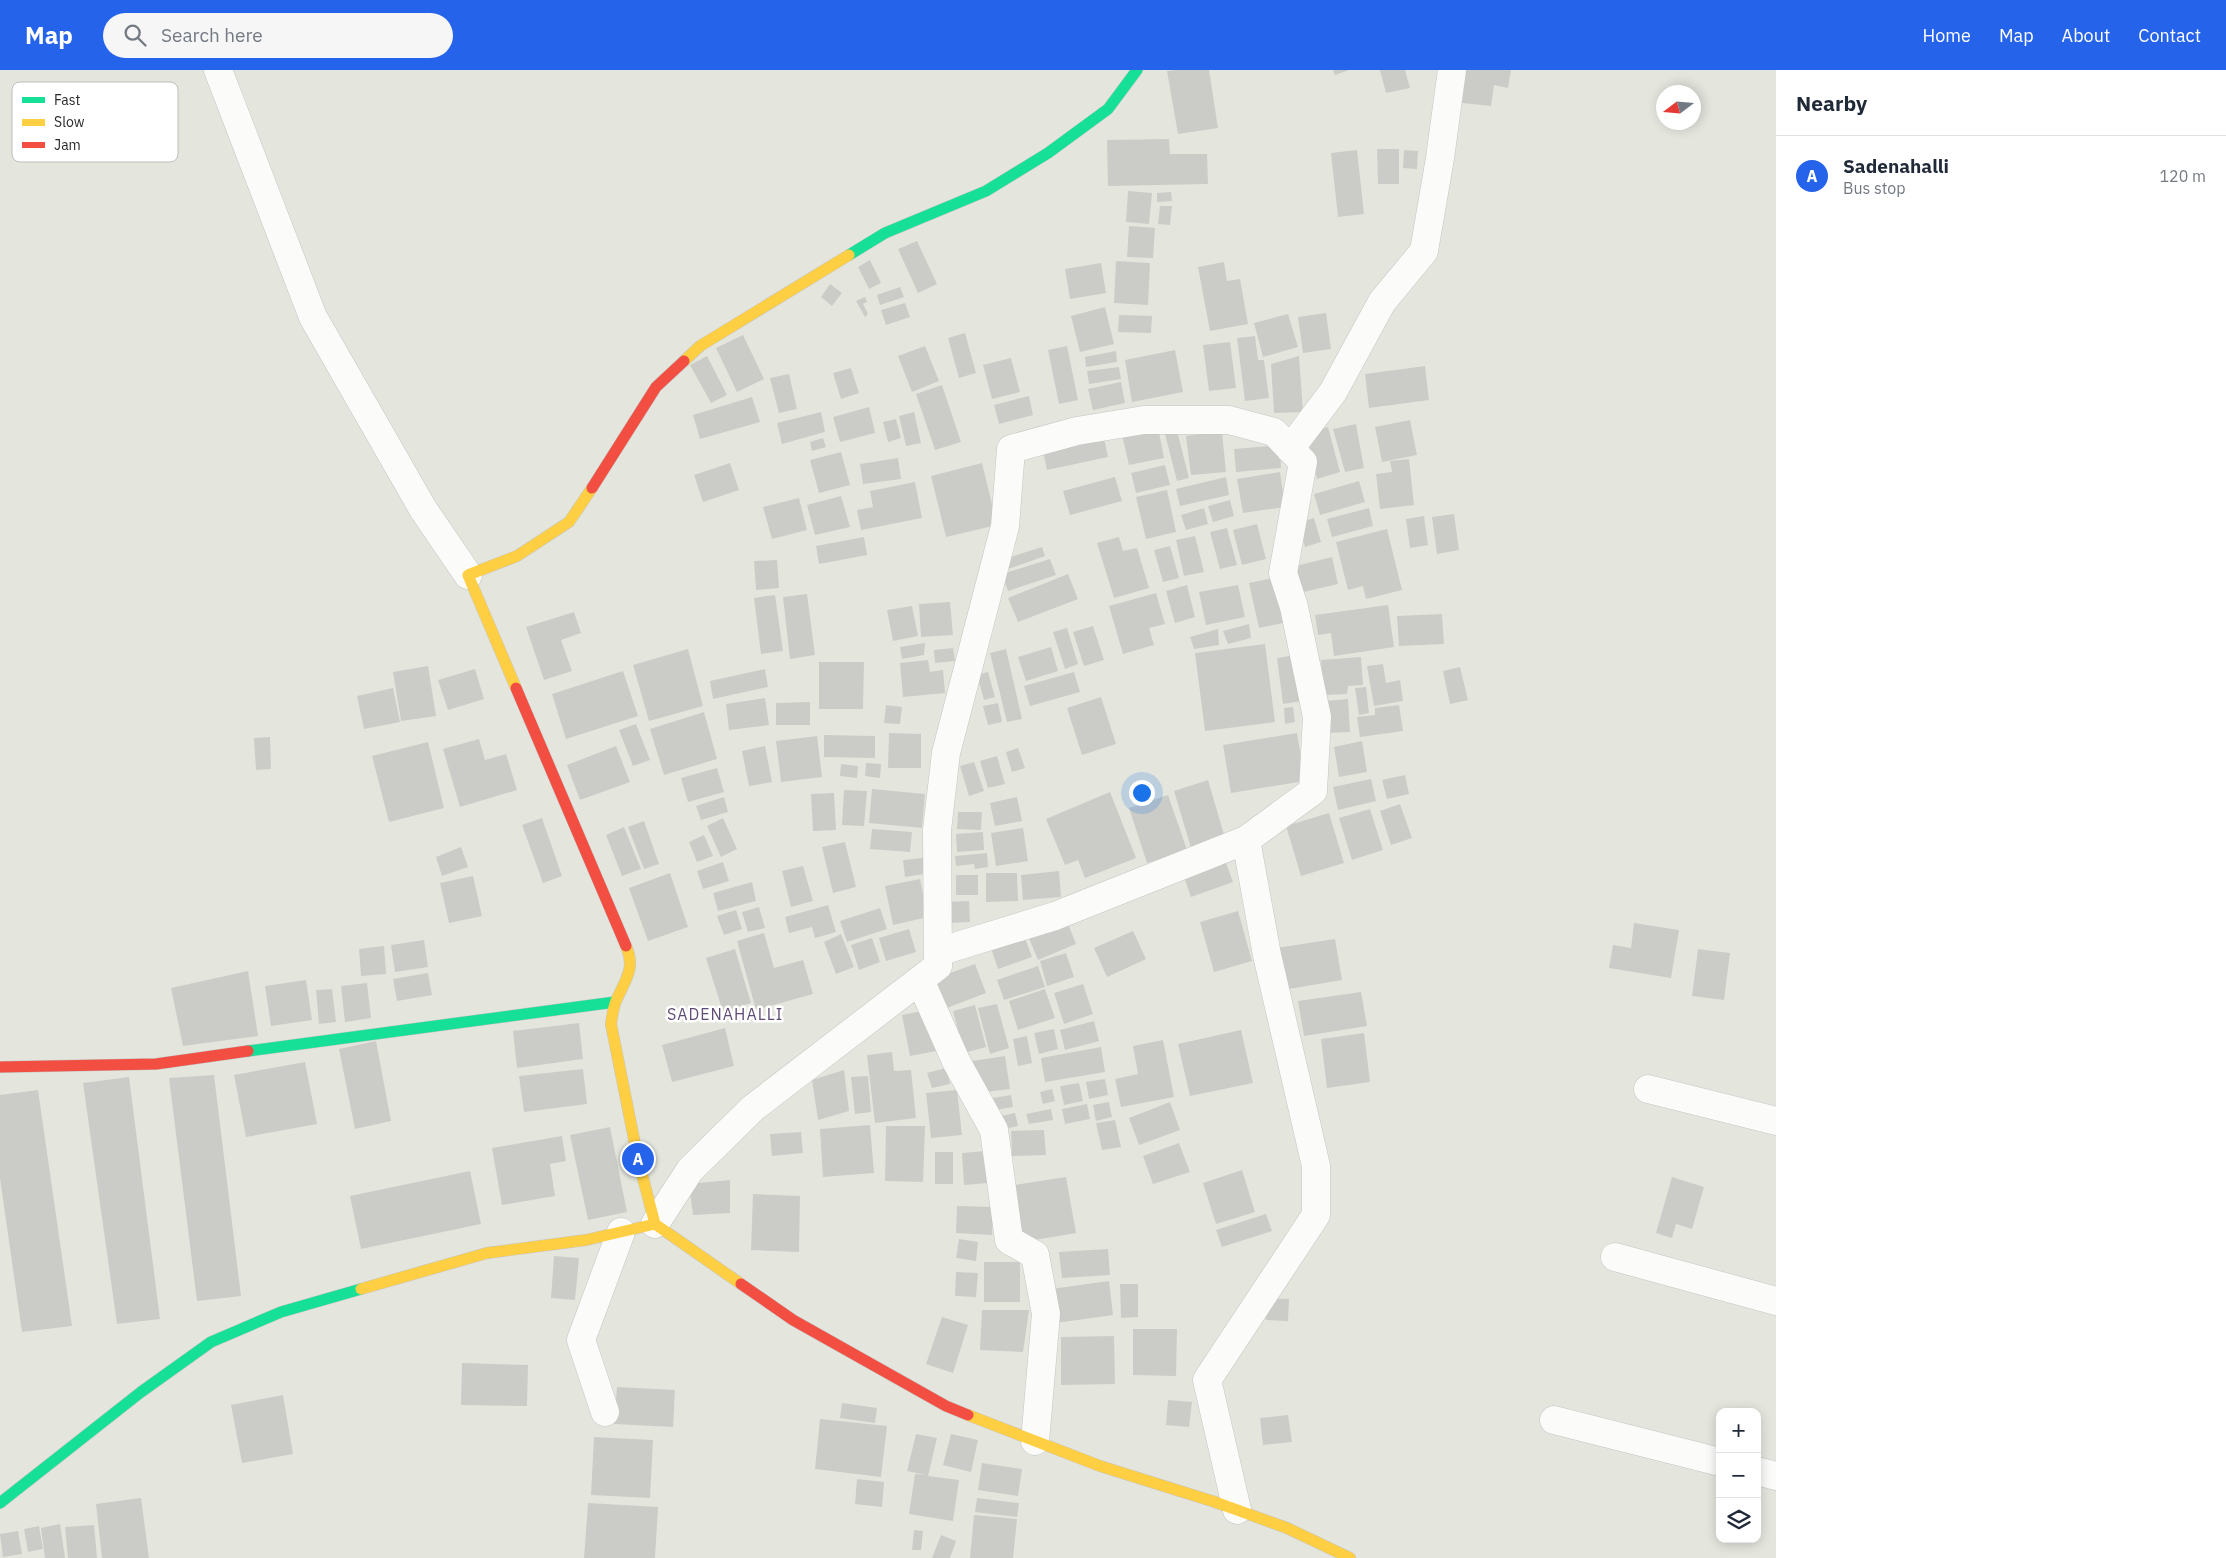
<!DOCTYPE html>
<meta charset="utf-8">
<style>
:root{--surface:#fff;--page:#f6f6f7;--text:#1f2937;--muted:#747a83;--line:#e0e1e3;--accent:#2563eb}
body{margin:0;font-family:"IBM Plex Sans",sans-serif;background:var(--page);color:var(--text)}
.controls{position:absolute;right:15px;bottom:15px;display:grid;overflow:hidden;border-radius:10px;box-shadow:0 2px 12px #0003}
.controls button{width:45px;height:45px;display:grid;place-items:center;padding:0;border:0;border-bottom:1px solid var(--line);background:var(--surface);color:var(--text);font:25px sans-serif}
.compass{position:absolute;left:1656px;top:15px;width:45px;height:45px;border-radius:50%;background:var(--surface);box-shadow:0 2px 12px #0003;rotate:254deg}
.you{position:absolute;left:1141px;top:722px;width:18px;height:18px;margin:-12px;border:4px solid #fff;border-radius:50%;background:#1a73e8;box-shadow:0 0 0 8px #1a73e833}
.badge{display:grid;place-items:center;width:32px;height:32px;border-radius:50%;background:var(--accent);color:#fff;font-size:16px;font-weight:700}
.pin{position:absolute;translate:-50% -50%;border:2px solid #fff;box-shadow:0 1px 5px #0006}
.list{margin:0;padding:0;list-style:none}
h2{display:flex;justify-content:space-between;align-items:center;height:65px;margin:0;padding:0 20px;font-size:21px}
h2 small{font-size:16px;font-weight:400;color:var(--muted)}
.list li{display:grid;grid-template-columns:32px 1fr auto;gap:15px;align-items:center;box-sizing:border-box;height:80px;padding:0 20px;border-top:1px solid var(--line)}
.list b{display:block;font-size:19px;white-space:nowrap}
.list p{margin:0;font-size:16px;white-space:nowrap;color:var(--muted)}
.list em{font-size:16px;font-style:normal;color:var(--muted)}
.icon{flex:none;width:28px;height:28px;fill:none;stroke:currentColor;stroke-width:2;stroke-linecap:round;stroke-linejoin:round}
.map{position:relative;flex:none;width:1776px;height:1488px;overflow:hidden}
header{display:flex;align-items:center;gap:30px;box-sizing:border-box;height:70px;padding:0 25px;background:var(--accent);color:#fff}
header strong{font-size:24px}
nav{display:flex;gap:28px;margin-inline-start:auto;font-size:18px}
.search{width:350px;height:45px;background:var(--page);display:flex;align-items:center;gap:12px;box-sizing:border-box;padding:0 18px;border-radius:28px;color:var(--muted);font-size:19px}
main{display:flex}
aside{flex:1;background:var(--surface)}
.map>svg:first-child{display:block}
.building{fill:#cbccc7}
.lines{fill:none;stroke-linecap:round;stroke-linejoin:round}
.street-casing{stroke:#c4c4c3;stroke-width:29}
.fast-casing{stroke:#c4c4c3;stroke-width:12}
.slow-casing{stroke:#c4c4c3;stroke-width:12}
.jam-casing{stroke:#c4c4c3;stroke-width:12}
.street{stroke:#fbfbfa;stroke-width:28}
.fast{stroke:#16e098;stroke-width:11}
.slow{stroke:#ffcf43;stroke-width:11}
.jam{stroke:#f24e42;stroke-width:11}
.labels{text-anchor:middle;stroke-width:5;stroke-linejoin:round;paint-order:stroke}
.quarter-label{font-size:16px;letter-spacing:1px;fill:#5f4b76;stroke:#fff}
.key{fill:#fff;stroke:#bebebe;stroke-width:1}
.key-label{font-size:14px;fill:#282828}
</style>
<header>
<strong>Map</strong>
<div class="search"><svg class="icon" aria-label="search" viewBox="0 0 24 24"><circle cx="10" cy="10" r="6"/><path d="M15 15l6 6"/></svg>Search here</div>
<nav><a>Home</a><a>Map</a><a>About</a><a>Contact</a></nav>
</header>
<main>
<div class="map">
<svg width="1776" height="1488" viewBox="0 0 1776 1488">
<rect width="100%" height="100%" fill="#e4e6de"/>
<path class="building" d="M1176 0H1209L1218 58 1178 64 1167 1Z
M1333 0H1349L1335 5Z
M1380 0H1405L1410 18 1386 23Z
M1466 0H1511L1508 18 1494 15 1491 36 1462 33Z
M1169 69 1170 84H1207L1208 114 1108 116 1107 70Z
M1377 79H1399V114H1378Z
M1357 80 1364 144 1338 147 1331 83Z
M1404 80 1418 81 1417 99 1403 98Z
M1128 121 1152 123 1149 154 1126 152Z
M1171 122 1172 131 1157 132V123Z
M1160 136H1172L1170 155 1158 154Z
M1129 156 1155 158 1153 188 1127 187Z
M917 171 937 214 918 223 898 179Z
M870 190 881 213 869 219 858 197Z
M1116 191 1150 193 1148 235 1114 233Z
M1224 192 1227 211 1240 209 1248 254 1210 261 1198 197Z
M1101 193 1106 223 1070 229 1065 199Z
M830 214 842 223 832 236 821 227Z
M900 217 904 227 880 235 877 225Z
M865 227 867 232 863 234 868 244 865 247 856 231Z
M905 233 910 247 886 255 881 240Z
M1105 237 1114 274 1080 282 1071 246Z
M1326 243 1331 279 1303 283 1298 247Z
M1288 244 1298 277 1263 287 1254 253Z
M1119 245 1152 246 1151 263 1118 262Z
M965 263 976 303 959 308 948 268Z
M743 265 764 309 737 322 716 278Z
M1255 266 1258 290H1264L1269 328 1245 331 1237 268Z
M1230 272 1236 318 1209 321 1203 275Z
M925 276 939 311 912 322 898 286Z
M1067 276 1078 330 1059 334 1048 280Z
M1175 280 1183 322 1132 332 1125 290Z
M1116 281 1117 292 1086 297 1085 287Z
M707 286 727 325 711 333 690 295Z
M1299 286 1303 342 1274 343 1271 294Z
M1011 288 1020 322 992 329 983 295Z
M1425 296 1429 330 1369 338 1365 304Z
M1119 297 1121 309 1089 314 1087 301Z
M851 298 859 323 841 329 833 303Z
M789 304 797 339 779 343 770 308Z
M1121 312 1125 333 1093 340 1088 319Z
M942 315 961 372 935 380 916 324Z
M1029 326 1033 345 999 354 994 335Z
M752 327 760 352 700 369 693 345Z
M869 337 875 363 840 372 833 347Z
M821 342 825 362 782 374 777 353Z
M914 342 921 373 906 376 899 346Z
M896 349 901 368 888 372 883 352Z
M1410 350 1417 385 1382 392 1375 357Z
M1356 354 1364 398 1345 402 1333 359Z
M1158 357 1164 388 1129 395 1122 365Z
M1176 357 1189 408 1177 411 1164 360Z
M1328 357 1340 402 1317 409 1306 363Z
M1222 362 1226 402 1191 405 1186 366Z
M823 368 826 377 812 381 810 372Z
M1104 368 1108 387 1047 400 1043 381Z
M1280 375 1281 398 1236 402 1234 379Z
M841 382 850 415 819 423 810 390Z
M898 388 901 409 863 414 860 394Z
M1409 389 1414 435 1380 439 1376 404 1392 402 1390 391Z
M730 393 739 420 703 432 694 405Z
M982 393 997 455 946 467 931 406Z
M1165 395 1170 415 1136 423 1131 403Z
M1280 402 1285 437 1243 443 1237 409Z
M1115 407 1122 431 1070 445 1063 421Z
M1226 407 1229 425 1180 436 1176 419Z
M1359 411 1365 432 1320 445 1314 424Z
M915 412 922 448 861 460 857 440 873 437 870 421Z
M1167 420 1176 462 1146 469 1136 427Z
M841 426 850 457 815 465 807 435Z
M799 428 807 460 772 469 763 437Z
M1230 430 1234 446 1213 452 1208 436Z
M1204 438 1208 454 1186 460 1181 445Z
M1369 438 1373 456 1332 467 1327 449Z
M1454 444 1459 480 1437 484 1432 447Z
M1424 446 1428 475 1410 478 1406 449Z
M1314 448 1321 472 1305 477 1298 453Z
M1257 454 1266 489 1242 495 1233 460Z
M1227 458 1237 495 1220 499 1210 462Z
M1387 459 1402 520 1366 529 1363 516 1348 520 1336 472Z
M1195 466 1204 502 1184 506 1176 470Z
M864 467 867 485 819 494 816 476Z
M1119 467 1123 481 1137 478 1149 518 1114 528 1097 473Z
M1170 476 1179 508 1163 512 1154 480Z
M1042 477 1045 486 1008 499 1004 489Z
M1332 487 1338 514 1295 524 1288 498Z
M1050 489 1056 505 1008 521 1002 504Z
M777 490 779 518 756 520 754 491Z
M1068 504 1078 529 1018 552 1008 528Z
M1273 508 1283 553 1259 558 1249 513Z
M1187 515 1195 547 1175 553 1166 521Z
M1238 515 1245 547 1206 555 1199 522Z
M1156 523 1165 554 1149 558 1154 575 1123 584 1109 536Z
M807 524 815 585 790 589 783 527Z
M775 525 783 581 761 584 754 528Z
M950 532 953 565 921 567 919 534Z
M1388 535 1394 577 1334 586 1331 563 1318 565 1315 545Z
M912 536 918 566 893 571 887 540Z
M574 542 581 563 561 570 572 601 544 610 526 557Z
M1442 544 1444 574 1399 576 1397 546Z
M1249 554 1251 568 1228 574 1223 561Z
M1093 556 1104 590 1084 596 1073 562Z
M1067 558 1078 594 1065 599 1053 562Z
M1218 559 1219 575 1194 579 1190 567Z
M925 573 924 585 902 589 900 577Z
M1265 574 1275 652 1205 661 1195 583Z
M1051 577 1058 601 1026 611 1018 587Z
M953 578 955 591 935 593 934 580Z
M688 579 703 636 649 651 633 595Z
M1006 579 1022 649 1007 652 990 583Z
M1295 585 1302 631 1283 634 1277 588Z
M1361 587 1363 615 1348 616 1347 624 1324 625 1321 590Z
M928 590 930 602 943 600 945 623 903 627 900 593Z
M819 592H864L863 639H819Z
M1383 594 1386 613 1400 610 1403 631 1374 636 1367 596Z
M428 596 436 646 401 651 393 602Z
M1460 597 1468 630 1450 634 1443 601Z
M475 599 484 629 448 640 438 610Z
M765 599 768 617 713 629 710 611Z
M623 601 638 646 566 669 552 624Z
M988 602 995 627 984 630 977 605Z
M1074 602 1080 622 1030 636 1024 616Z
M1366 617 1369 643 1359 645 1355 618Z
M393 618 400 652 364 659 357 626Z
M1101 627 1116 674 1082 685 1067 638Z
M765 628 769 655 729 660 726 634Z
M1348 629 1350 662 1329 663 1326 631Z
M810 632V655H776V633Z
M998 633 1002 652 988 655 983 636Z
M886 635 902 637 900 654 884 653Z
M1399 635 1403 661 1360 667 1357 647 1375 645V638Z
M1293 637 1295 652 1285 654 1284 638Z
M704 642 717 689 664 705 650 659Z
M636 654 650 690 633 696 619 660Z
M889 663 921 664V698H888Z
M1297 663 1305 711 1231 723 1223 675Z
M824 665 875 666V688L824 687Z
M817 666 822 707 781 712 776 671Z
M270 667 271 699 256 700 254 668Z
M479 669 485 690 506 684 517 720 460 737 443 679Z
M1362 671 1367 702 1339 707 1334 677Z
M428 672 444 738 389 752 372 686Z
M616 676 630 712 580 730 567 695Z
M765 676 772 712 749 716 742 681Z
M1018 678 1025 698 1012 702 1006 682Z
M997 686 1005 714 988 718 980 691Z
M974 692 984 721 969 726 960 696Z
M866 693 881 694 880 708 865 706Z
M841 694 858 696 857 708 840 706Z
M717 698 724 722 688 732 681 708Z
M1405 705 1409 724 1387 729 1382 710Z
M1371 709 1376 731 1338 740 1333 717Z
M1208 710 1225 768 1191 778 1174 721Z
M872 719 925 724 922 758 869 753Z
M844 720 867 721 864 756 842 755Z
M1110 722 1136 788 1085 808 1078 790 1065 795 1046 749Z
M834 723 836 760 813 761 811 724Z
M1168 725 1187 780 1147 793 1129 738Z
M724 727 728 742 701 750 696 736Z
M1017 727 1022 751 995 756 990 733Z
M1400 734 1412 768 1391 775 1380 741Z
M1370 739 1383 780 1352 790 1339 748Z
M958 742H982L981 760 957 759Z
M1329 743 1344 793 1301 806 1286 756Z
M542 748 562 806 543 813 522 755Z
M723 748 737 779 721 787 707 756Z
M644 751 659 794 644 799 628 757Z
M624 757 641 799 622 806 606 765Z
M1023 758 1028 791 996 796 991 763Z
M872 759 912 762 910 782 870 779Z
M983 762 984 780 957 782 956 764Z
M704 765 713 786 697 792 689 772Z
M845 772 856 817 833 823 822 777Z
M461 777 468 797 442 806 436 787Z
M987 783 988 797 975 799 974 794 956 796 955 786Z
M923 788 924 804 905 807 903 790Z
M1225 790 1233 812 1191 827 1183 804Z
M723 792 729 811 703 819 697 801Z
M803 796 813 831 791 837 782 801Z
M1059 801 1061 827 1023 830 1021 805Z
M670 803 688 857 648 871 629 818Z
M986 803H1017L1018 831 986 832Z
M956 805H978V825H956Z
M473 806 482 846 449 853 440 813Z
M920 809 928 847 893 855 885 816Z
M752 812 756 831 718 841 713 823Z
M969 831 970 852 946 853 945 832Z
M828 835 836 862 815 868 812 857 789 863 785 847Z
M759 837 765 858 748 862 742 842Z
M880 838 887 859 847 872 840 851Z
M736 840 742 859 724 865 717 846Z
M1238 841 1252 891 1214 902 1200 852Z
M1065 846 1076 874 1038 890 1026 861Z
M1634 853 1679 860 1671 908 1609 898 1613 875 1631 878Z
M909 859 916 882 886 891 879 868Z
M1133 861 1146 889 1107 907 1094 878Z
M764 863 774 898 803 890 813 924 756 940 737 871Z
M1023 863 1032 887 998 899 990 875Z
M841 864 854 897 836 904 824 872Z
M872 868 880 892 859 900 851 875Z
M1335 869 1342 910 1283 920 1276 878Z
M424 870 428 897 395 902 391 875Z
M384 876 386 904 361 906 359 879Z
M735 879 751 933 723 942 706 888Z
M1698 879 1730 883 1724 930 1692 926Z
M1066 883 1074 907 1047 916 1040 891Z
M975 894 986 923 939 941 928 911Z
M1038 896 1045 917 1004 930 997 910Z
M248 901 258 966 183 976 171 918Z
M428 903 432 925 397 931 393 909Z
M306 910 312 950 271 956 265 916Z
M367 913 371 948 345 952 341 916Z
M1083 914 1093 944 1064 954 1054 923Z
M332 919 336 952 319 954 316 920Z
M1045 919 1055 948 1018 960 1009 931Z
M1361 922 1367 956 1304 966 1298 931Z
M997 934 1009 978 990 984 978 938Z
M975 935 986 977 964 983 953 941Z
M927 940 936 981 910 986 902 945Z
M1094 951 1099 971 1065 980 1060 960Z
M579 953 583 989 517 998 513 961Z
M725 958 734 996 672 1012 662 975Z
M1054 959 1058 979 1039 984 1034 963Z
M1241 960 1253 1013 1190 1026 1178 974Z
M1364 963 1370 1012 1327 1018 1321 969Z
M1027 966 1032 993 1018 996 1013 969Z
M1163 970 1174 1027 1121 1037 1115 1009 1138 1004 1133 976Z
M376 971 391 1051 355 1059 339 979Z
M1101 977 1105 1002 1045 1012 1041 988Z
M892 982 894 1001 911 1000 916 1048 875 1053 867 985Z
M1005 986 1010 1019 976 1023 972 991Z
M305 992 317 1054 246 1067 234 1005Z
M946 998 950 1014 932 1018 927 1003Z
M583 999 587 1034 524 1042 519 1006Z
M844 1000 849 1041 818 1050 812 1010Z
M214 1005 241 1226 197 1231 169 1008Z
M868 1006 871 1042 855 1044 851 1007Z
M129 1007 160 1249 117 1254 83 1013Z
M1105 1009 1108 1025 1089 1029 1086 1012Z
M1079 1013 1083 1031 1064 1035 1060 1016Z
M1052 1019 1055 1031 1043 1034 1040 1022Z
M38 1020 72 1256 22 1262 0 1108V1025Z
M957 1020 962 1065 931 1068 926 1023Z
M1011 1025 1013 1037 995 1040 993 1028Z
M1109 1032 1112 1047 1096 1051 1093 1035Z
M1170 1032 1180 1060 1139 1075 1129 1048Z
M1087 1034 1090 1049 1065 1054 1062 1039Z
M1051 1039 1053 1050 1029 1054 1026 1044Z
M1015 1043 1018 1056 1004 1059 1001 1046Z
M1115 1050 1121 1077 1102 1080 1096 1053Z
M870 1055 874 1103 823 1107 820 1059Z
M886 1056H925L923 1112 885 1111Z
M610 1057 627 1142 588 1150 570 1065Z
M1044 1060 1046 1085 1012 1086 1011 1061Z
M801 1062 803 1083 772 1086 770 1064Z
M562 1066 566 1091 550 1094 555 1126 502 1135 492 1078Z
M1179 1073 1190 1102 1153 1114 1143 1086Z
M985 1081 988 1113 964 1115 962 1083Z
M935 1082H953V1114H935Z
M1242 1100 1255 1142 1216 1154 1203 1113Z
M470 1101 481 1154 361 1179 350 1126Z
M1066 1107 1076 1163 1023 1172 1014 1115Z
M1672 1107 1704 1117 1692 1159 1676 1154 1672 1168 1656 1163Z
M730 1110V1143L693 1145 689 1114Z
M753 1124 800 1126 799 1182 751 1180Z
M957 1136 993 1137 992 1165 956 1163Z
M1266 1144 1272 1161 1222 1177 1216 1160Z
M959 1169 978 1172 976 1191 956 1188Z
M1108 1179 1110 1205 1062 1208 1059 1182Z
M554 1186 579 1188 575 1230 551 1228Z
M984 1192H1020V1232H984Z
M956 1202 978 1203 976 1227 955 1226Z
M1109 1211 1113 1245 1056 1253 1051 1219Z
M1120 1214H1138V1247L1121 1248Z
M1266 1228 1289 1229 1288 1251 1266 1250Z
M982 1240H1029L1023 1282 980 1280Z
M942 1247 968 1255 953 1303 926 1294Z
M1133 1259H1177L1176 1306 1133 1305Z
M1114 1266 1115 1314 1061 1315V1267Z
M462 1293 528 1295 527 1336 461 1335Z
M617 1317 675 1320 673 1357 614 1354Z
M283 1325 293 1384 242 1393 231 1335Z
M1168 1330 1192 1332 1189 1357 1166 1355Z
M842 1333 877 1338 875 1353 840 1348Z
M1288 1345 1292 1372 1263 1375 1260 1348Z
M820 1349 887 1356 881 1407 815 1399Z
M916 1364 937 1368 928 1406 959 1410 953 1451 909 1444 915 1404 926 1405 907 1401Z
M951 1364 978 1370 971 1402 943 1395Z
M594 1367 653 1370 650 1428 591 1425Z
M982 1393 1022 1399 1018 1426 978 1420Z
M857 1409 884 1412 882 1437 855 1434Z
M141 1428 149 1488H102L96 1434Z
M977 1428 1019 1433 1017 1447 975 1442Z
M588 1433 658 1437 655 1488H584Z
M974 1445 1017 1449 1013 1488H970Z
M60 1454 65 1488H45L41 1458Z
M94 1455 97 1488H68L65 1457Z
M39 1456 43 1479 28 1482 24 1459Z
M914 1460 923 1461 921 1480H912Z
M18 1461 22 1484 3 1487 0 1464Z
M941 1465 956 1471 950 1488H932Z"/>
<g class="lines">
<g class="street-casing">
<path id="street" d="M218 0 313 247 423 439 468 505
M1290 379 1333 322 1382 232 1424 181 1440 88 1452 0
M938 882 1055 846 1246 770
M920 910 956 991 994 1060 1009 1170 1035 1185 1046 1244 1035 1371
M1648 1019 1776 1051
M655 1154 690 1100 753 1038 938 896 937 760 946 683 1005 456 1011 379 1077 361 1144 350H1229L1274 362 1303 392 1283 503 1294 537 1317 647 1313 721 1246 770 1267 885 1316 1096V1145L1207 1310 1237 1440
M1615 1187 1776 1231
M605 1342 581 1270 621 1162
M1554 1350 1720 1392
M1757 1401 1776 1406"/>
</g>
<g class="fast-casing">
<path id="fast" d="M849 185 885 163 986 121 1048 83 1108 39 1137 0
M248 981 615 932
M0 1433 141 1322 211 1272 281 1242 361 1219"/>
</g>
<g class="slow-casing">
<path id="slow" d="M684 291 700 276 849 185
M516 618 468 505 517 486 569 452 592 418
M626 876C636 899 625 910 616 931 613 938 612 947 611 954L638 1089 655 1154 741 1214
M361 1219 487 1183 586 1170 655 1154
M968 1345 1100 1396 1215 1432 1287 1458 1350 1488"/>
</g>
<g class="jam-casing">
<path id="jam" d="M592 418 656 317 684 291
M516 618 626 876
M0 997 156 994 248 981
M741 1214 793 1250 946 1336 968 1345"/>
</g>
<use href="#street" class="street"/>
<use href="#fast" class="fast"/>
<use href="#slow" class="slow"/>
<use href="#jam" class="jam"/>
</g>
<g class="labels">
<g class="quarter-label">
<text x="725" y="950">SADENAHALLI</text>
</g>
</g>
<rect x="12" y="12" width="166" height="80" rx="8" class="key"/>
<rect x="22" y="27" width="23" height="6" fill="#16e098"/>
<rect x="22" y="49" width="23" height="7" fill="#ffcf43"/>
<rect x="22" y="72" width="23" height="6" fill="#f24e42"/>
<g class="key-label">
<text x="54" y="35">Fast</text>
<text x="54" y="57">Slow</text>
<text x="54" y="80">Jam</text>
</g>
</svg>
<div class="controls">
<button>+</button>
<button>−</button>
<button><svg class="icon" aria-label="layers" viewBox="0 0 24 24"><path d="M12 4l9 5-9 5-9-5zM3 14l9 5 9-5"/></svg></button>
</div>
<svg class="compass" viewBox="-18 -18 36 36"><path d="M0-13l5 13h-10z" fill="#e53935"/><path d="M0 13l5-13h-10z" fill="#747a83"/></svg>
<div class="you"></div>
<div class="pin badge" style="left:638px;top:1089px">A</div>
</div>
<aside>
<h2>Nearby<small></small></h2>
<ul class="list">
<li><span class="badge">A</span><div><b>Sadenahalli</b><p>Bus stop</p></div><em>120 m</em></li>
</ul>
</aside>
</main>
